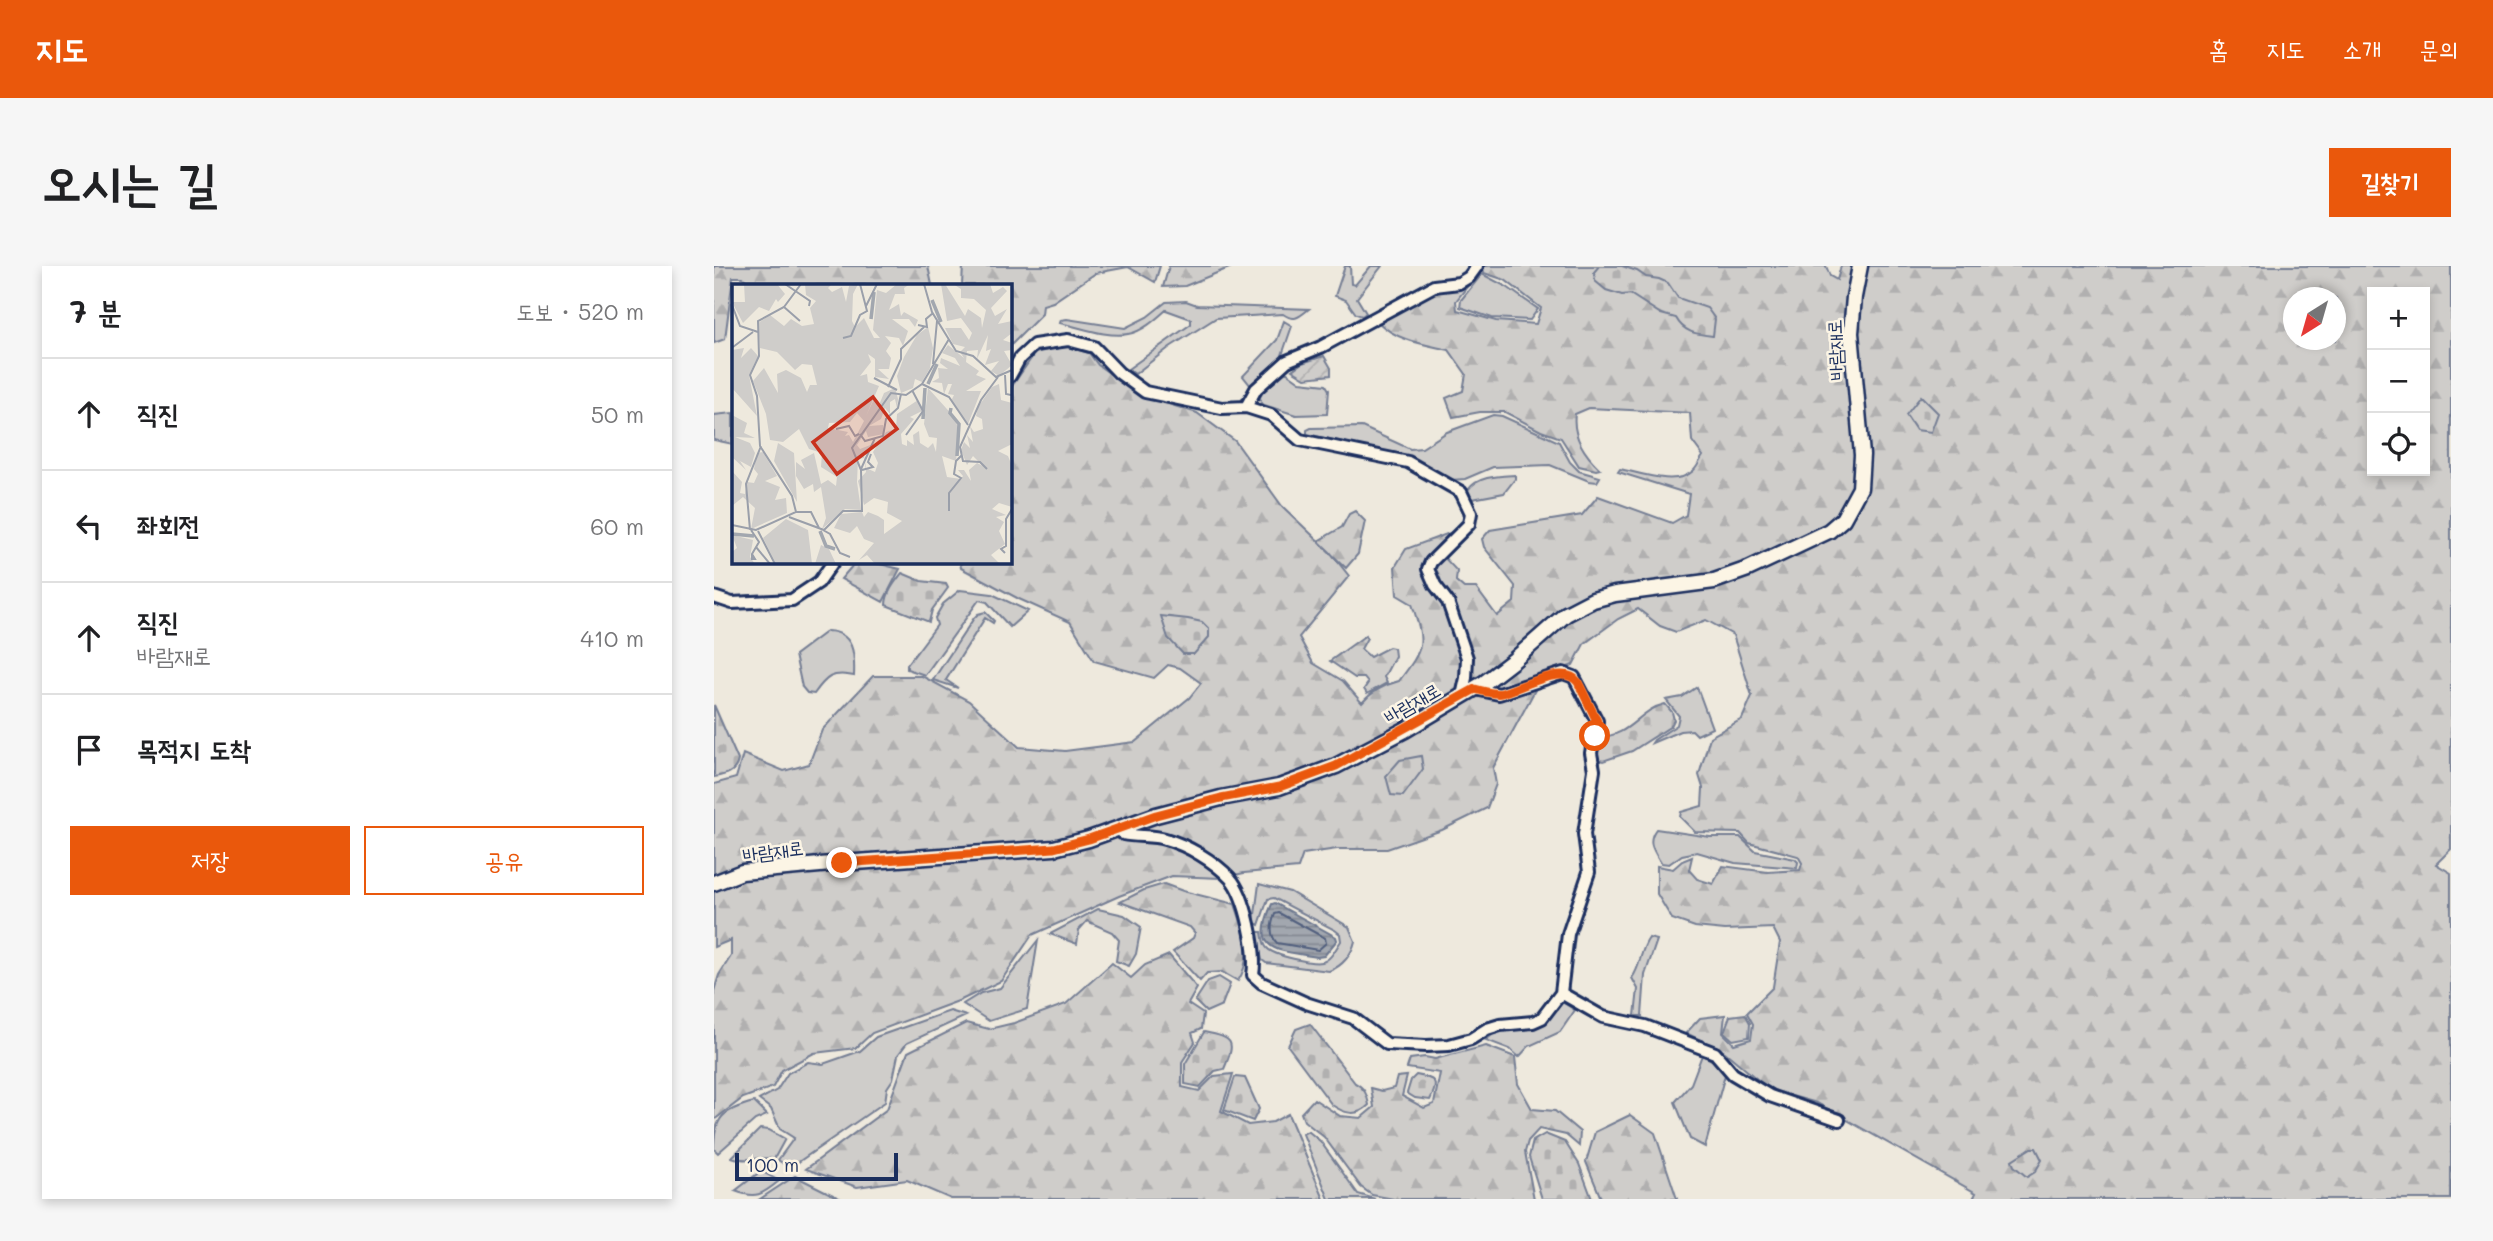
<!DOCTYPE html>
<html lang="ko">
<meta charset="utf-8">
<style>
:root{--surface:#fff;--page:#f6f6f6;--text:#202124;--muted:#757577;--line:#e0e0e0;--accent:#ea580c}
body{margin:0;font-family:Mali,"Poor Story",sans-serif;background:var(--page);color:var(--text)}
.controls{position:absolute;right:21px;top:21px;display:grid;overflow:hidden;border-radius:0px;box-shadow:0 4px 10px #0003}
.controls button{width:63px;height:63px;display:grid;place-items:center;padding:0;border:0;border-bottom:2px solid var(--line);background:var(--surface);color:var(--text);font:35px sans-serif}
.compass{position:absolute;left:1569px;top:21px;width:63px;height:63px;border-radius:50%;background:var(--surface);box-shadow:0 4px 10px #0003;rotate:217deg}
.scale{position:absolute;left:21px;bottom:18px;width:163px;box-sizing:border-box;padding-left:7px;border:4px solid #1b2f5e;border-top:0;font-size:19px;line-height:24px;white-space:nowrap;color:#1b2f5e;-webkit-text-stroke:5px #fcf5e5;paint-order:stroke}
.stop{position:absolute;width:21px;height:21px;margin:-16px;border:5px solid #ea580c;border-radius:50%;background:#fff}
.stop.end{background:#ea580c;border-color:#fff;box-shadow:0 2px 7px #0008}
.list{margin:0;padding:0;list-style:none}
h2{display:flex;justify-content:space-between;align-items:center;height:91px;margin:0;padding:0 28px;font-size:30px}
h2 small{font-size:23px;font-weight:400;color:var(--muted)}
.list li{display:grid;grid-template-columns:46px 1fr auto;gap:21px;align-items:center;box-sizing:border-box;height:112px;padding:0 28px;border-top:2px solid var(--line)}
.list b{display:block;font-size:26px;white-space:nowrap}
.list p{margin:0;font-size:23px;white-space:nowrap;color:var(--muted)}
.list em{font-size:23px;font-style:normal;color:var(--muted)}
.actions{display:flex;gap:14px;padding:21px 28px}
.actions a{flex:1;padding:16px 0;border:2px solid var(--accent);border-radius:0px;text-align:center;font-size:24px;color:var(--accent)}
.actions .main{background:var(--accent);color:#fff}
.icon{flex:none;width:38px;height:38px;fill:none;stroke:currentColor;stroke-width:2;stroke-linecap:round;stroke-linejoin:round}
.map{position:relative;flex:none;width:1737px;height:933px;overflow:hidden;border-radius:0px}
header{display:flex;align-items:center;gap:42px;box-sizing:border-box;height:98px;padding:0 35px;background:var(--accent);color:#fff}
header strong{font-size:33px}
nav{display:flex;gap:38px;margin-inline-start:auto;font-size:24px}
.intro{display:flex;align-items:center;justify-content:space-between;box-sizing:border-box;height:168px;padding:0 42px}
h1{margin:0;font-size:49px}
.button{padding:18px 32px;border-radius:0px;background:var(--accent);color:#fff;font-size:24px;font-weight:700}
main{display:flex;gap:42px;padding:0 42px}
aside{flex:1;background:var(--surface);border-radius:0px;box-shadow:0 4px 10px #0003}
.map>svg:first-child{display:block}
.green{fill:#cfcdca;stroke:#757e94;stroke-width:2}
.forest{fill:url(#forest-firs);stroke:#757e94;stroke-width:2;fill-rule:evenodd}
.cemetery{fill:url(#cemetery-stones);stroke:#757e94;stroke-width:2}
.garden{fill:url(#garden-furrows);stroke:#757e94;stroke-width:2}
.water{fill:url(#water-rules);stroke:#6c778f;stroke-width:2}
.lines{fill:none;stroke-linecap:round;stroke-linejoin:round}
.shore{stroke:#515f7e;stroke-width:2}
.minor-casing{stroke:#1b2f5e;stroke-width:16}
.tertiary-casing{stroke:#1b2f5e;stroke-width:19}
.minor{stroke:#fcf5e5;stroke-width:10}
.tertiary{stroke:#fcf5e5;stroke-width:14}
.route{stroke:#ea580c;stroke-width:9}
.labels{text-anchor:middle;stroke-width:5;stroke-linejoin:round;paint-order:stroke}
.street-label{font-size:19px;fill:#1b2f5e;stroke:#fcf5e5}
.inset-river{fill:none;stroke:#a2a7af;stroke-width:3.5}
.inset-road{fill:none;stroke:#9a9faa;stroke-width:2}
.view{fill:#c8321e;fill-opacity:0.15;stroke:#c8321e;stroke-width:3.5}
.inset-edge{fill:none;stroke:#1b2f5e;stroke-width:3.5}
</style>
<header>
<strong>지도</strong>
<nav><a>홈</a><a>지도</a><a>소개</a><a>문의</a></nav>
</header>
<div class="intro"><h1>오시는 길</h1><a class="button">길찾기</a></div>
<main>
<aside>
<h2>7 분<small>도보 · 520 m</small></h2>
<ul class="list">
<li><svg class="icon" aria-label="ahead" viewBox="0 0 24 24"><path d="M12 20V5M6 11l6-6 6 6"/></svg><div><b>직진</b></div><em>50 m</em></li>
<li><svg class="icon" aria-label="left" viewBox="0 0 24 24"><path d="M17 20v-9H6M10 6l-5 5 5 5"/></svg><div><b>좌회전</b></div><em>60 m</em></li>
<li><svg class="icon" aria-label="ahead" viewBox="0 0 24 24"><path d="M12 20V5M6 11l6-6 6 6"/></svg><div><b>직진</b><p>바람재로</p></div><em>410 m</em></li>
<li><svg class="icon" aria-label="arrive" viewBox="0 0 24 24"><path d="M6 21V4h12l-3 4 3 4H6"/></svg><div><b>목적지 도착</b></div></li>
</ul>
<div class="actions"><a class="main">저장</a><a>공유</a></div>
</aside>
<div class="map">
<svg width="1737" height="933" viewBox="0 0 1737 933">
<defs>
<pattern id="forest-firs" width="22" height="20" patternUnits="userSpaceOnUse" patternTransform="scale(1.75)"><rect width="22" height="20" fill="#cfcdca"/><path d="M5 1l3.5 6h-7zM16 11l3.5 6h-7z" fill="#b1b0b0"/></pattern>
<pattern id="cemetery-stones" width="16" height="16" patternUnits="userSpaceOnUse" patternTransform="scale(1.75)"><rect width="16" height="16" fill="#cfcdca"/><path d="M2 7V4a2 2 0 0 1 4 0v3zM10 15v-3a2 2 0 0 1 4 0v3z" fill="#b1b0b0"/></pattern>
<pattern id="garden-furrows" width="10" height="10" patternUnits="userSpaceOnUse" patternTransform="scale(1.75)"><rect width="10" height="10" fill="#cfcdca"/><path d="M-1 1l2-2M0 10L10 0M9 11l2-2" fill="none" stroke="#b1b0b0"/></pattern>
<pattern id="water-rules" width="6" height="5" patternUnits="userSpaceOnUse" patternTransform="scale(1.75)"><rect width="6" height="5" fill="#a2a7af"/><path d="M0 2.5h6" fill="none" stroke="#838892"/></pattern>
</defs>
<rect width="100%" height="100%" fill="#eee9dd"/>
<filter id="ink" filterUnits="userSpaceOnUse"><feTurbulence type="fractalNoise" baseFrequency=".0143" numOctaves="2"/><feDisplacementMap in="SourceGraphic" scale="14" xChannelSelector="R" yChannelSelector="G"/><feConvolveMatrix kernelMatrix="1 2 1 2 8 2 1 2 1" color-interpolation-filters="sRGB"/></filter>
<g filter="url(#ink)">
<path class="green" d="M631 0H636L637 18 641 19 657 0H668L643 32 652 47 648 50 642 48 632 34 621 30Z
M768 8 793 21 824 43 816 54 778 52 746 41 747 34Z
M472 35 483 39 595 43C585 51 581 56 569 48L502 52 456 81 421 108 414 103 477 58V53L452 44C442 53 428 66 414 68 393 72 366 61 346 57L347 54 353 53 411 62 433 51 452 36Z
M570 55 578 60 566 95 537 120 529 110 563 74Z
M572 106 586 116 612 119 615 124 613 148 582 149 547 138 546 131 549 126Z
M19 147V178L0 174V149Z
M779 149 788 150 845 176 856 196 865 205 886 211 883 216 875 215 836 199 779 201 751 213 737 214 697 191 593 168V164L597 162 648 161 696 183 708 182 733 166Z
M801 209V213L790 227 758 233 754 224C764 210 784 210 801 209Z
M246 324 278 328 314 345 296 361 273 336 265 334 211 409 193 403V399L223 359 221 352 229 338Z
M271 346 280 355 279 357 271 352 232 414 244 422 219 414 260 352 264 348Z
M113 365C140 366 141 388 140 410 118 405 112 411 100 428L93 427 88 421 81 389Z
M983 421 998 462 983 469 978 464 966 465 938 477 940 474 963 459 965 450 952 434 968 431Z
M942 563 996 571H1026L1041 585 1081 593 1084 596 1083 602 1021 597 983 586 968 589 955 598 947 597C940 585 932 576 942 563Z
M545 618 576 626 635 661 641 675C638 688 629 700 615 705L552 697 548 694 542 666H548C549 671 549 678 553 682 560 690 598 698 608 696 617 694 622 682 627 675L626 668 621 664 560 632 554 633 545 659 540 656Z
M935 672 943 674 931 709 928 750H921L924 723 918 712C927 700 926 684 935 672Z
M324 674 313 743 275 755 249 738 267 727 286 722Z
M848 736 861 744 846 766 815 780 805 791 796 783 772 774 783 765 823 761 844 737Z
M236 745 252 750 193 777 184 789 179 813 173 822 171 836 80 899 73 900 64 894 80 872 66 863 57 843 45 834 63 824 74 807 94 796 109 798 146 785 162 771Z
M988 789 1002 796 1011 809 991 881 976 873 961 836 977 818Z
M40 836 53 849 41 854 4 887 0 883C0 851 9 844 40 836Z
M46 863 55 864 71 873 60 893C47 890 31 897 18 891Z
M594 865 606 875 644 928 661 933H615L589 868Z
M47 905 65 915C48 929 42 933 21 925Z"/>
<path class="forest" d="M0 0H214L218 19H38L28 11H19L11 73 0 77Z
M249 0H446L441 16 414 1 382 7 339 36 329 39 328 48 296 80V19H248Z
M455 0H520L471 20 449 21Z
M769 0H1112L1116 10 1123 14 1127 0H1737V583L1722 598 1737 607V933H1259L1262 927 1103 837 1056 824 1011 786 972 767 986 752 1011 749 1009 767 1020 778 1037 773 1039 758 1033 747 1059 721 1066 676 1059 662 1011 664 981 661 958 653 943 628V600L959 603 968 595 978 591 975 604 983 613 999 618 1009 600 1054 606 1086 604 1088 597 1084 590 1035 577 1026 567 981 566 966 551 967 546 988 540 989 522 985 509 996 471 1028 453 1038 430 1019 369 992 354 962 366 946 360 924 343 904 353 870 378 859 399 828 411 779 502 782 518 773 542 728 564 673 583H623L589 588 584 602 530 607 507 612 458 610 405 630 318 669 287 715 247 734 158 767 142 782 100 787 68 804 59 821 29 832 0 854V725L5 709 17 690V674L0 681V518L22 512 29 488 70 505 95 498 108 464 159 410H208L255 435 305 481 351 485 421 476 475 432 487 417 466 402 454 399 440 412 380 395 356 356 305 333 247 302 246 296H296V123L321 87 351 80 375 87 384 99 426 129 483 147 521 175 568 240 616 286 635 310 585 371 599 397 629 415 648 437C658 425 670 419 685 415 711 381 711 378 698 338L683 329 681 301 692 283 738 266 724 285 743 305 742 315 750 322H762L783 350 800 336 801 320 770 281 768 273 776 264 868 249 884 230 958 257 972 249 975 228 904 206 906 203C926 207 962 221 979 205 983 202 986 194 989 190L978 175 976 147 875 142 861 148C858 170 870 188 886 203L882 204 865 200 847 172 827 165 791 146H766L739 151 732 132 749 125 752 108 735 84C709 78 683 75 664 56L720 27 756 17 742 35 743 44 782 55 822 58 827 42 791 14 770 7ZM1658 26H1711V205H1658ZM1580 32H1622V74H1580Z
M641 245 651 255 644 288 632 302 604 275 628 261 635 248Z
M158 296 186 303 169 336 127 313 139 299Z
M652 369 653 372 647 383 656 391 675 381 680 382 681 390 670 411 673 417 653 428 650 423 654 417 650 412H641L616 395Z
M450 618 469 625 521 638C530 664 540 690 524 715L508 706 493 707 486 715 459 686 479 672 481 667 476 661 406 636 430 624Z
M384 643 410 649 427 661 422 688 415 700 402 695 405 674 398 666 373 655 365 664 363 678 336 668Z
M455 689 483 722 474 738 489 748 487 763 478 767 481 776 468 796V821L485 825 500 810 519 808 507 845 534 859 559 856 574 848 610 933H237L193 914 143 921 92 903 173 843 194 786 252 757 275 763 300 757 352 738 398 697 417 712 431 699Z
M772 780 801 791 804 818 818 843 841 845 866 866 865 880 852 869 825 863 814 875 811 886 820 933H680L658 929 647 921 610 871 590 855 587 847 600 833 626 850 647 852 660 841 657 822 668 825 680 822 683 811 693 810 688 830 710 842 720 838 726 807 693 802 696 793 711 791 721 793Z
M916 849 941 867 963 933H889L886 930 872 896 881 866Z
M81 910 127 933H46Z"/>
<path class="cemetery" d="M885 0H908L923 5 932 11 945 13 954 17 964 32 993 42 1001 53 999 70C983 68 970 67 962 52L947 48 916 28 908 29 892 24 881 15 880 6Z
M1207 130 1224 147 1217 166 1202 164 1192 149Z
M188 307 207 315 232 318 234 322 218 344 215 356 172 339C172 327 181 316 188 307Z
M447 350 474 353 488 356 495 363V371L480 388H469L454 372Z
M951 438 958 446 960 454 957 460 918 485 889 495 883 493 884 471C917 471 924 444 951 438Z
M0 439 24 494C22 507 11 509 0 511Z
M707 490 709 503 689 530 677 529 672 510 686 494Z
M505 711 516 718 508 739 492 746 481 735 494 715Z
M1031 748 1036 757 1035 771 1019 774 1010 766 1016 750Z
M596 758 641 817C651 822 653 829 655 839 643 851 631 848 618 839L574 780 582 763Z
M490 766C520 772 522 775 510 803L501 805 486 821 471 818V798Z
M702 809C721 813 726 814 716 834L701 832 693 827 697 814Z
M521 811 531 812 545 843 539 855 510 844Z
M831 868 851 876 865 898 878 933H828L815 891 819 875Z
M1317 882H1322L1328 894 1321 906 1313 911 1300 900 1298 894Z"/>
<path class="garden" d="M610 90 617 102V109L591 112 578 104 588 97Z"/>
<path class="water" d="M561 637 622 671 623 674 610 690 603 691C564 684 536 687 558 638Z"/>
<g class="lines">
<path class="shore" d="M565 647 611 672 612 677 604 684 563 677C555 669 557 658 561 648Z"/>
<g class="minor-casing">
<path id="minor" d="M296 110 306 92 320 79 354 74 380 81 405 107 431 126 508 142 532 141 557 149 586 174 694 196 747 226 757 247 755 258 717 296 714 303 721 319 734 336 753 392 752 412 748 430
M532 141 542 123 573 95 607 81 720 20 745 17 755 11 763 0
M0 331 18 337 78 334 105 316 119 296
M761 423 785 428 849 407 860 411 883 455 877 487 880 504 870 568 875 606 854 668 847 727 889 751 931 760 1001 787 1019 808 1056 830 1125 854
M406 562 409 568C423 571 438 569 451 573 473 579 500 595 516 612 532 630 543 685 539 709L548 717 592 737 639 752 673 778 712 780 735 779 757 773 773 763 786 759 819 756 828 752 847 727"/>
</g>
<g class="tertiary-casing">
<path id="tertiary" d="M0 617 28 606 128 597 340 582 375 573 442 549 507 532 565 521 622 500 691 464 770 417 800 394 852 348 879 334 901 328 1000 315 1034 303 1115 265 1129 253 1146 222 1148 189 1137 67 1140 31 1146 0"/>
</g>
<use href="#minor" class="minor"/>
<use href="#tertiary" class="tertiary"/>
</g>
</g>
<g class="lines" filter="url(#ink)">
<path class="route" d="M128 597 340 582 375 573 442 549 507 532 565 521 622 500 761 423C769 425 780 429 788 427 807 422 850 397 864 416L883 455 881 470"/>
</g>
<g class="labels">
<g class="street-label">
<text transform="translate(1121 84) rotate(-92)" y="7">바람재로</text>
<text transform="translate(698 437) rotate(-30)" y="7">바람재로</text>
<text transform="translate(59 585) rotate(-7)" y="7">바람재로</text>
</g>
</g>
<g transform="translate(18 18)">
<rect width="280" height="280" fill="#eee9dd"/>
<path d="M12 0H45L53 10 46 18 44 15 37 27 27 23 11 39 0 18H13ZM73 0H100L96 4 100 8 110 3 114 18 117 2 126 0 121 10 120 37 123 43 132 34 142 54H148L141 46 145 6 154 9 165 0H178L172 4 173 10H163L157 26 167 20 169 32 172 28 186 36 183 43 177 35H160L176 47 171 62 167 54 153 52 159 59 154 67 159 74 157 85H146L157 95 143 93V75L136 70 139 78 128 92 135 90 136 98 147 102 134 132 143 113 147 121 152 109 163 104 166 115 165 124 163 115 158 118V130L153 124 149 135 137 142 151 141 152 150 136 153 134 147 125 161 128 165 141 160 132 171 134 184 143 188 146 179 141 168 154 148 164 145 165 130 186 116 190 127 178 133 182 135 169 150 170 160 175 162V156L182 161 181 151 187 147 188 159 196 164 201 159 204 168 205 154 197 153 192 140 196 104 223 134 227 148 224 177 210 172 215 193 229 195 231 192 226 186H232L239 197 237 186 245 179 251 182 241 172 235 181 229 166 232 158 238 164 235 151 241 158 238 142 242 148 251 145 250 135 244 132 246 123 260 103 267 100 269 116 280 119V160L266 167 276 172 280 182V223L267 219 260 225 274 231 264 233 272 238 267 247 273 260 259 271 268 280H143L135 271 127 276 142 259 132 255 125 242 118 249 102 244 109 230 130 228 132 233 136 228 146 232 152 236V250L170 237 155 229 156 218 142 214 132 221 126 197 134 188 132 174 126 175 125 198 129 226 113 225 90 245 94 234 89 203 82 208 81 200 72 205 64 192V178L73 185 69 176 82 169 89 200 96 196 104 202 105 193 89 183 90 169 77 165 67 145 51 158 38 156 34 130 21 97 32 84 46 109 45 90 54 86 69 94 75 108 78 101H85L80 81 70 80 63 86 45 68 28 64 26 39 38 31 52 42 59 35 70 42 82 40 78 24 84 17 74 11ZM125 129 132 137 121 158 117 151 113 152 116 148 96 144 97 139 118 138ZM209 0H213L233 32 236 25 249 34 250 44 254 26 242 15 229 14V5L221 0H258L261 9 271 3 275 7 259 24 263 32 275 25 266 40 280 37V49L271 56 280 59V66L272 67 280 81 267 92 259 87 267 77 253 81 259 65 254 67 256 51 245 75 246 66 235 67 234 78 247 87 244 91 254 95 234 107H249L236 140 219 117 222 111 216 110 220 100H216L212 110 210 99 200 98 207 94 206 84 216 85 208 79 209 74 228 82 223 74 210 69 216 61 232 74 228 68 233 63 221 60 213 44H229L237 56 240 49 229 34 215 37ZM196 43 201 64 198 84 190 98 183 95 181 104 169 109 165 92 172 73 185 51ZM12 64 9 74 19 64 26 72 17 91 25 132 0 104V66ZM0 131 15 139 12 149 23 154 3 153 18 159 23 169 19 183 8 177 14 186 0 173ZM46 159 62 169 65 218 42 177ZM31 168 45 192 33 197 48 203 43 216 54 214 55 229 19 245 23 224 11 213 0 222V187L10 198 8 209 13 210 15 198 22 199 26 190 22 185 25 169ZM54 235 76 246 80 280H44L31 254ZM0 251 21 256 18 273 23 280H0V268L5 264ZM89 261 97 265 104 280H83Z" fill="#cfcdca" fill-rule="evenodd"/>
<path class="inset-river" d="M200 16 209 38M139 35 142 8M196 100 205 80M219 124 218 129 227 140 225 172M191 135 193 104M88 247 94 262 103 265M0 250 22 252"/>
<path class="inset-road" d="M53 0 78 17 77 22M192 0 200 28 224 67 241 72 264 93 280 86M0 21 8 42 26 48M134 22 145 0M52 23 68 37M186 41 195 43 194 35 201 29M111 54 119 52 128 31 135 27 128 0M1 63 21 48M201 80 205 37M273 91 274 110 279 111M142 94 165 106M190 100 217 113 236 141M156 103 169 75V65L192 43M104 145 117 142 123 152 127 150M128 150 133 157 151 152 154 135 166 124 169 110M174 151 191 127 180 106M129 185 143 154M255 185 248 178 231 177 228 163 249 116 266 93M130 186 141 183 136 178 139 170M217 227V209L229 194 222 190 224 177 230 171M64 228H79L87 244M57 233 92 246 111 227H130L129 186 120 164 159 109 174 111 190 100 217 55M0 241 24 246 64 228 60 212 28 162 25 112 18 91 27 72 26 37 52 23 69 0M18 246 14 200 29 162M19 246 27 258 20 270 23 275H20V270M91 246 98 250 108 269 118 273M26 247 43 280M24 263 38 280M273 269 269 265 274 262V235L280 225"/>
<path class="view" d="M141 113 165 145 105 190 81 158Z"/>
<rect width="280" height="280" class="inset-edge"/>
</g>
</svg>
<div class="controls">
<button>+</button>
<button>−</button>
<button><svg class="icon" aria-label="locate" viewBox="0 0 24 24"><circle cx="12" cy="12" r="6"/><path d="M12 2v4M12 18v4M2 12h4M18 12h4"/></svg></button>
</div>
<svg class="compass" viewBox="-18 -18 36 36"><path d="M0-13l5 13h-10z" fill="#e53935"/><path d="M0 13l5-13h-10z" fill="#757577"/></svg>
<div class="scale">100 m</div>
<div class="stop" style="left:881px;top:470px"></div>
<div class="stop end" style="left:128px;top:597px"></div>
</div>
</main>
